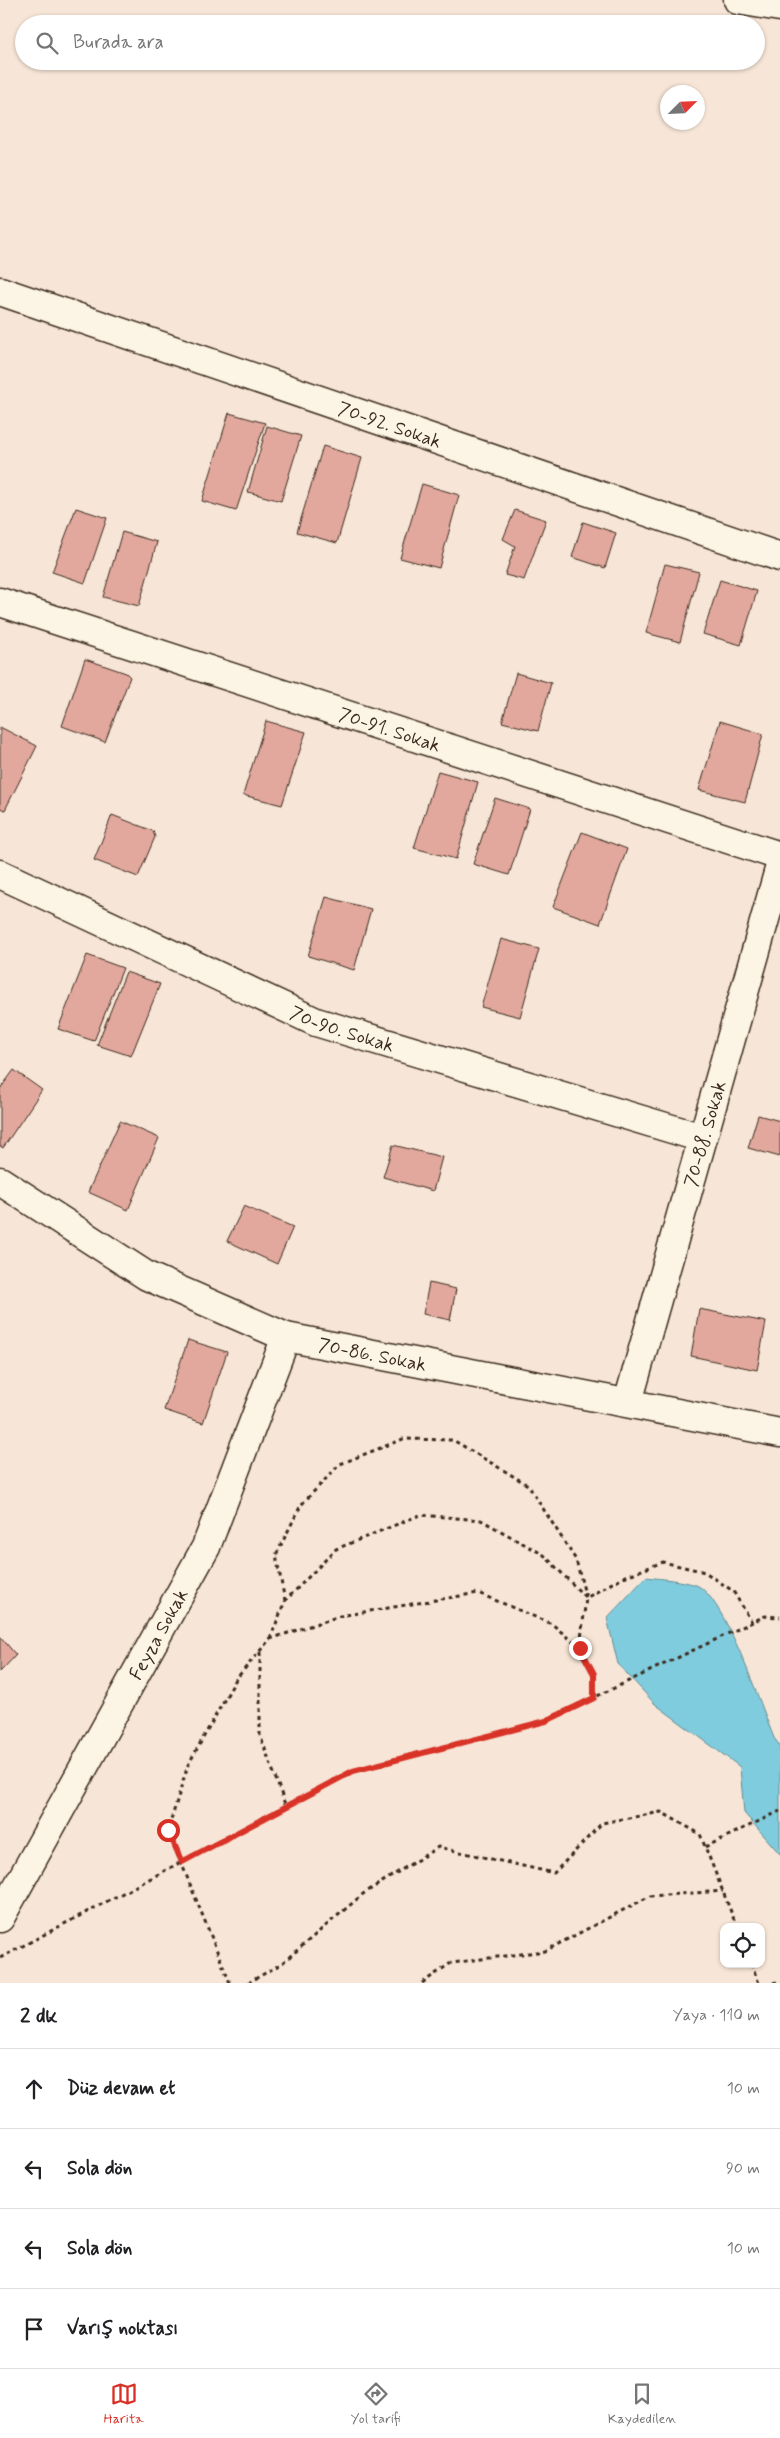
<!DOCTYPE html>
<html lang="tr">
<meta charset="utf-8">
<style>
:root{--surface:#fff;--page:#f6f6f6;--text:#202124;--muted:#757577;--line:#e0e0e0;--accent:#d93025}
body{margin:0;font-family:Mynerve,sans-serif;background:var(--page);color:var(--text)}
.controls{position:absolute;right:15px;bottom:15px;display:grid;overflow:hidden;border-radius:10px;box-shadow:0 1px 4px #0004}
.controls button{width:45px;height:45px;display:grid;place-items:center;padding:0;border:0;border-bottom:1px solid var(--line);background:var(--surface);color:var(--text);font:25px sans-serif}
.compass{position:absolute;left:660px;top:85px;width:45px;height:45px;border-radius:50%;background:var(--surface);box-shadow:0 1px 4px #0004;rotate:66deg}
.stop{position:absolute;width:15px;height:15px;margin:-11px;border:4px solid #d93025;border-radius:50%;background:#fff}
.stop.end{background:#d93025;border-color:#fff;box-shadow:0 1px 5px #0008}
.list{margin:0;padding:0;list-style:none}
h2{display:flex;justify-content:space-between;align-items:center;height:65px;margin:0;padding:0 20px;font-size:21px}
h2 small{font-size:16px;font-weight:400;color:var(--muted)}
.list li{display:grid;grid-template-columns:32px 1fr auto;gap:15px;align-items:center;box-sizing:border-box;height:80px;padding:0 20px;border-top:1px solid var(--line)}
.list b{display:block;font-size:19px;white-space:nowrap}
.list em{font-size:16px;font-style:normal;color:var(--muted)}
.icon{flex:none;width:28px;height:28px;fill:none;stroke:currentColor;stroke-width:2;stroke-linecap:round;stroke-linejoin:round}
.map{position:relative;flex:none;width:780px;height:1983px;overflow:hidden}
.search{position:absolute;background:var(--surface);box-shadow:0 1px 4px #0004;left:15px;right:15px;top:15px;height:55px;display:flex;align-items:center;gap:12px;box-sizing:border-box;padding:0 18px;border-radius:28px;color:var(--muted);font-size:19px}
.sheet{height:385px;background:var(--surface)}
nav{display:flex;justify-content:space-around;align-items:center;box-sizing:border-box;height:70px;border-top:1px solid var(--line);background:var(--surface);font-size:14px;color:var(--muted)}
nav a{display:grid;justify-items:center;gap:2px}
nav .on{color:var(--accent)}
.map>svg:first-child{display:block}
.water{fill:#7fccde;stroke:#648b91}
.building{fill:#e2a89d;stroke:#3b2a1e}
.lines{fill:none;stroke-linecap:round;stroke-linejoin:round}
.street-casing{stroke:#3b2a1e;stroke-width:31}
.secondary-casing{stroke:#3b2a1e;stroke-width:31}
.path{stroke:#3b2a1e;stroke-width:3;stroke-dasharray:4 4;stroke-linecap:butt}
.street{stroke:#fcf5e5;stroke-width:28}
.secondary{stroke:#fcf5e5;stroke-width:28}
.route{stroke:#d93025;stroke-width:6}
.labels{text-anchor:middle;stroke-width:4;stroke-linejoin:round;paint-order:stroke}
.street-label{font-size:19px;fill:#3b2a1e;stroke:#fcf5e5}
</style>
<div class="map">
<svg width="780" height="1983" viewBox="0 0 780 1983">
<rect width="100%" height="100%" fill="#f7e6d7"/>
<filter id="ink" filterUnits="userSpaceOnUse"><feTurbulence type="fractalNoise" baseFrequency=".02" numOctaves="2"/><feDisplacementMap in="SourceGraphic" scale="10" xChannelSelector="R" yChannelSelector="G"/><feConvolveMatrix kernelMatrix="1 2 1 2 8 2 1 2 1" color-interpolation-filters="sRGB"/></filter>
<g filter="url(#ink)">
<path class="water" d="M646 1577C662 1579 681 1580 696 1585 724 1595 762 1709 774 1738L780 1746V1854L744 1813 740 1767 655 1704 618 1664 607 1618Z"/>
<path class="building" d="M229 413 265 423 236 511 202 501Z
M267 426 301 436 281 501 248 492Z
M323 446 362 458 337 543 297 532Z
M422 484 459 495 439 568 400 558Z
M76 508 107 518 85 583 52 572Z
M515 510 546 520 524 580 505 575 515 546 503 539Z
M583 522 616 533 605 568 572 557Z
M122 532 157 542 139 606 103 597Z
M665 564 699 572 680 642 646 633Z
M720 580 757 591 741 645 703 634Z
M85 659 126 673 130 677 105 742 62 726Z
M516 673 551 683 538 731 502 722Z
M266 721 306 732 282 805 243 795Z
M720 721 763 734 745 802 699 790Z
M0 727 37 746 5 810 0 808Z
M438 771 478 782 456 859 414 848Z
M495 798 530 809 509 875 473 864Z
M112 815 153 831 155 837 138 877 94 860Z
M582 832 627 849 600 924 553 907Z
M326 897 371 909 354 970 308 956Z
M501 939 539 949 520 1017 481 1007Z
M87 955 123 968 94 1041 58 1029Z
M126 972 160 984 131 1056 97 1045Z
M14 1070 42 1090 3 1148 0 1146V1089Z
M758 1115 780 1121V1157L748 1148Z
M120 1121 159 1138 128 1210 88 1192Z
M393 1145 442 1157 433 1191 383 1177Z
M244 1206 293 1227 277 1264 227 1241Z
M429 1283 456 1289 450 1320 423 1314Z
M699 1309 766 1322 757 1370 691 1356Z
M188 1340 227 1352 203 1423 164 1410Z
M0 1636 16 1655 0 1672Z"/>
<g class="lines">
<g class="street-casing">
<g id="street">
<path id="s1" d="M0 291 780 557"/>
<path id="s2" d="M0 602 780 856"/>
<path id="s3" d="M0 874 316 1022 702 1138"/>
<path id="s4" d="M0 1181 147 1276 286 1337 780 1433"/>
<path id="s5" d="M628 1402 780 866"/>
<path id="s6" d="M0 1918 206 1547 286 1337"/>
</g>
</g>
<g class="secondary-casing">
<path id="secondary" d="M738 0 780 7"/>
</g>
<path class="path" d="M285 1601 276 1555 301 1505 340 1464 403 1439 453 1440 528 1485 576 1560 586 1598 621 1578 663 1562 705 1572 733 1591 752 1622
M270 1639 285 1601 336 1549 420 1515 481 1520 544 1555 586 1598 580 1647
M260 1652V1735L286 1807
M705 1847 780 1811
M0 1958 353 1771 545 1721 765 1616 780 1617
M751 1964 759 1983
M230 1983 168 1830 188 1765 236 1679 270 1639 340 1616 478 1593 552 1624 580 1648 594 1674V1698
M248 1983 281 1964 363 1894 438 1847 554 1873 602 1823 661 1812 700 1834 737 1927
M422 1983 451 1963 545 1951 650 1896 723 1891
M773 1983 780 1981"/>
<use href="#street" class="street"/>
<use href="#secondary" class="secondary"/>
</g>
</g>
<g class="lines" filter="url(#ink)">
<path class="route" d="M168 1830 182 1862 353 1771 546 1721 594 1698V1674L580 1648"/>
</g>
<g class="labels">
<g class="street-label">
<text dy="7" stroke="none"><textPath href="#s1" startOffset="412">70-92. Sokak</textPath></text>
<text dy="7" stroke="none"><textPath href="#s2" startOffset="410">70-91. Sokak</textPath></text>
<text dy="7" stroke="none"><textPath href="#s3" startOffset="376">70-90. Sokak</textPath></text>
<text dy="7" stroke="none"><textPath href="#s5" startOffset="279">70-88. Sokak</textPath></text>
<text dy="7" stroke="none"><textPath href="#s4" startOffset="415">70-86. Sokak</textPath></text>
<text dy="7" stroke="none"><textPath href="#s6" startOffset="325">Feyza Sokak</textPath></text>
</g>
</g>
</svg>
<div class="controls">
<button><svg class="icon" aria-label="locate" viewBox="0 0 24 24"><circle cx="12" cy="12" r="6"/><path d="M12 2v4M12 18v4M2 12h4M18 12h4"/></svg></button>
</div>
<svg class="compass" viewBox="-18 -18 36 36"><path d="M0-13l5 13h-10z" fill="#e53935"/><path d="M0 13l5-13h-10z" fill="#757577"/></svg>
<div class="stop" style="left:168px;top:1830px"></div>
<div class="stop end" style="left:580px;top:1648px"></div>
<div class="search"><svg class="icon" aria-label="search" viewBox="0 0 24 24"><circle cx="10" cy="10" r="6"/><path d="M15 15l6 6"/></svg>Burada ara</div>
</div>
<section class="sheet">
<h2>2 dk<small>Yaya · 110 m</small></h2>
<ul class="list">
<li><svg class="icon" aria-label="ahead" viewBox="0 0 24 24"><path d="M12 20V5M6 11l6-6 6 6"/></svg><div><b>Düz devam et</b></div><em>10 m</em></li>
<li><svg class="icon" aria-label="left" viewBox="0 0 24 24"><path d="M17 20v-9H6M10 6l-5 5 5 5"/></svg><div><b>Sola dön</b></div><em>90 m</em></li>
<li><svg class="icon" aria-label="left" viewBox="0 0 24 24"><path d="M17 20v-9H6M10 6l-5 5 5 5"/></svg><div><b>Sola dön</b></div><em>10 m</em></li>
<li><svg class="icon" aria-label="arrive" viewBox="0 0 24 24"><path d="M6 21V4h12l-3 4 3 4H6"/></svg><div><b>Varış noktası</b></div></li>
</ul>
</section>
<nav>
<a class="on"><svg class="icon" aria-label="map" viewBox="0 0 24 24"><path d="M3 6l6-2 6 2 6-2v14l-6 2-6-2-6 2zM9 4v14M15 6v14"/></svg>Harita</a>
<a><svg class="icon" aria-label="directions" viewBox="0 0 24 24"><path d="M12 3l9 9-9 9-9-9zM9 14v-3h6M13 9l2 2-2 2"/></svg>Yol tarifi</a>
<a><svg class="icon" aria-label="saved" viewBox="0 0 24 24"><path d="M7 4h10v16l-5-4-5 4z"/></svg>Kaydedilen</a>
</nav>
